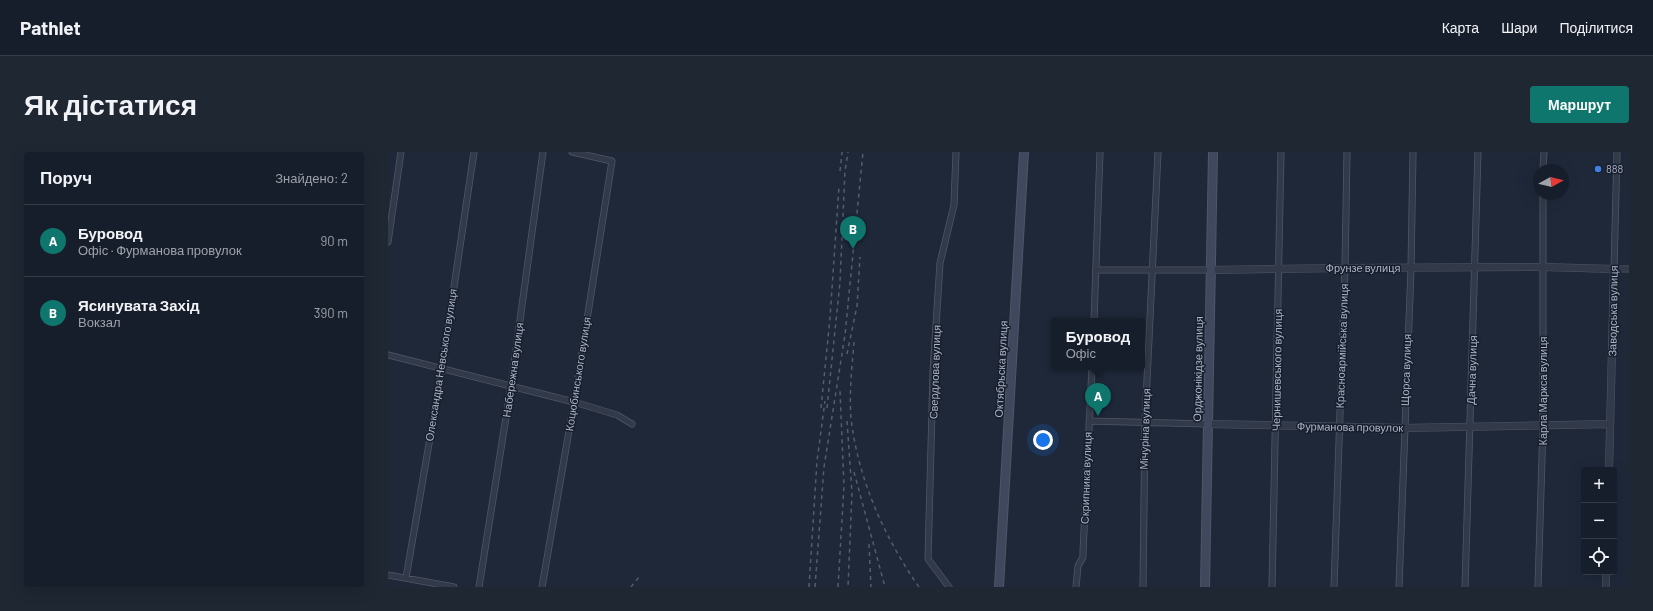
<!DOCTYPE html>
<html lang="uk">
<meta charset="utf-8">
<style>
:root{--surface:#161e2b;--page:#1f2733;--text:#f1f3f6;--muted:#9ea2a9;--line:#353c47;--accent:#0f766e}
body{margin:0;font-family:Barlow,sans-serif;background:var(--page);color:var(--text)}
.controls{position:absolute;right:12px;bottom:12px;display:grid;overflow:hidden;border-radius:4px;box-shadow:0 4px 16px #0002}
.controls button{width:36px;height:36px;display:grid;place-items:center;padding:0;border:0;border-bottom:1px solid var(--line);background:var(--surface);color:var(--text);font:20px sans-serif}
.compass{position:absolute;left:1145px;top:12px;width:36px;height:36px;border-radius:50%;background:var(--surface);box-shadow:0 4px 16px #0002;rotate:82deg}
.you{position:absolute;left:655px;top:288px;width:14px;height:14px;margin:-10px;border:3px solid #fff;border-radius:50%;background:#1a73e8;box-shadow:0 0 0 6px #1a73e833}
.badge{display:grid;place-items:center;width:26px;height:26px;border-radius:50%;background:var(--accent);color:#fff;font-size:13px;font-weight:700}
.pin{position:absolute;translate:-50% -33px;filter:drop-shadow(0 1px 2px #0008)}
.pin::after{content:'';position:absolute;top:21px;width:14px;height:12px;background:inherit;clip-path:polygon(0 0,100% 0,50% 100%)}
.popup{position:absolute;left:663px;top:166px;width:94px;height:52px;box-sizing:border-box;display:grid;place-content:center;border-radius:4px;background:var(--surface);filter:drop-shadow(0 1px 3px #0005);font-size:13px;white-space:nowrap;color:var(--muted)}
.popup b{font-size:15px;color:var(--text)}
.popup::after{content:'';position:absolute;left:50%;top:100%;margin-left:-8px;border:8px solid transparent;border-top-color:var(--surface)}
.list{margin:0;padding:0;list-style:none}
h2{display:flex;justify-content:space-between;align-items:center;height:52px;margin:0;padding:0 16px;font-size:17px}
h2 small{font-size:13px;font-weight:400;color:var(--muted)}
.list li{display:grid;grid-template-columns:26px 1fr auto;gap:12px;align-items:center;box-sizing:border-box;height:72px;padding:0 16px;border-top:1px solid var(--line)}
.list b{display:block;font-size:15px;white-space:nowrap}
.list p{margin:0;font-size:13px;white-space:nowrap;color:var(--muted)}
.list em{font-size:13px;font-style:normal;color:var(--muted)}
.icon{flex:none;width:22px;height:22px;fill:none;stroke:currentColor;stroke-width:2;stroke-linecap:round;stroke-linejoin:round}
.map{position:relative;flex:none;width:1241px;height:435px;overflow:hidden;border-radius:4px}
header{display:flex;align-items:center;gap:24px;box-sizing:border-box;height:56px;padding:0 20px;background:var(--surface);border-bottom:1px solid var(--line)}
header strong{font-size:19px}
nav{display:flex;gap:22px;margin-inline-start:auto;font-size:14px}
.intro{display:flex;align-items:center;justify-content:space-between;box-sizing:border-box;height:96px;padding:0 24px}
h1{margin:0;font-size:28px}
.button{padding:10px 18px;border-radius:4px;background:var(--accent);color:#fff;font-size:14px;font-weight:700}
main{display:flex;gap:24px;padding:0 24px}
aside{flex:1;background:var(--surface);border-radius:4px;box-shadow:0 4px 16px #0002}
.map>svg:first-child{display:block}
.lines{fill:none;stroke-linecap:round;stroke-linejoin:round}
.minor-casing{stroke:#4f5767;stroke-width:7}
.tertiary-casing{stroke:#4f5767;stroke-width:8}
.secondary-casing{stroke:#4f5767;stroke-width:10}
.minor{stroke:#323a49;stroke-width:5.5}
.tertiary{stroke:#323a49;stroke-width:7}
.secondary{stroke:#3f485d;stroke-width:8}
.rail{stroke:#535d71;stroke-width:1.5;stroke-dasharray:4 4;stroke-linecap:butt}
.shop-dot{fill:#3f7fe0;stroke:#171f2d;stroke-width:1.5}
.labels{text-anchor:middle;stroke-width:3;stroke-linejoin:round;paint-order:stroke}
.poi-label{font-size:11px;fill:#acb4c6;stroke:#171f2d;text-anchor:start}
.street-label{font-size:11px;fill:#acb4c6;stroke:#171f2d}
</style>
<header>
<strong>Pathlet</strong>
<nav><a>Карта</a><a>Шари</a><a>Поділитися</a></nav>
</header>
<div class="intro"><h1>Як дістатися</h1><a class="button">Маршрут</a></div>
<main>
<aside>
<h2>Поруч<small>Знайдено: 2</small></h2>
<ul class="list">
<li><span class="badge">A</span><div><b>Буровод</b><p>Офіс · Фурманова провулок</p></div><em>90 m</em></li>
<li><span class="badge">B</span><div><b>Ясинувата Захід</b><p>Вокзал</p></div><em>390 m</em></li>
</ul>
</aside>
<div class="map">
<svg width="1241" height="435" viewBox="0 0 1241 435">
<rect width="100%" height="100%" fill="#1e2839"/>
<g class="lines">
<g class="minor-casing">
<path id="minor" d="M1229 0 1226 117H1241
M1155 18 1156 0
M0 90 13 0
M709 118H823
M706 169 712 0
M0 203 186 250 229 263 244 272
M701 269 820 272
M0 423 66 435
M18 426 54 216 86 0
M91 435 123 234 155 0
M154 435 186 250 224 9 184 0
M561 435 540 407 545 220 552 111 566 53 568 0
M688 435 690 414 695 405V400L704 215
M755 435 757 270 770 0
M884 435 893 0
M946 435 957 116 959 0
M1011 435 1023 116 1025 0
M1077 435 1090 0
M1150 435 1155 273V42"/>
</g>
<g class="tertiary-casing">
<path id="tertiary" d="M823 118 957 116 1155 115 1226 117 1221 318
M820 272 1016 276 1222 272
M1218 435V420"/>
</g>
<g class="secondary-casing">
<path id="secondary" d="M611 435 636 0
M817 435 825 0"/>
</g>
<use href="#minor" class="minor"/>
<use href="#tertiary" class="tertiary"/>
<use href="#secondary" class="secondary"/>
<path class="rail" d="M452 19 454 0
M466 190C464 215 461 241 463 266 470 327 496 385 531 435
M459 202 469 154 472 105
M433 256 442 166 451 34
M439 256 452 130 457 19 460 0
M459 269 464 341 460 435
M466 320 497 435
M481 392 483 435
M243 435 251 425
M421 435 429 309 437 249
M427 435 436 315 457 183 475 0
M450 435 456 334 452 239"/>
</g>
<circle class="shop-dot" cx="1210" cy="17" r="4"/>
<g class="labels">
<g class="poi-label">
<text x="1218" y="21">888</text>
</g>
<g class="street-label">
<text x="975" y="120">Фрунзе вулиця</text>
<text transform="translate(1225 159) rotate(-89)" y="4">Заводська вулиця</text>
<text transform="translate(954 194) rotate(-88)" y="4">Красноармійська вулиця</text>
<text transform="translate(53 213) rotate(-81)" y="4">Олександра Невського вулиця</text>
<text transform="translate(613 217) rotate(-87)" y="4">Октябрьска вулиця</text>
<text transform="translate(810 217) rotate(-89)" y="4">Орджонікідзе вулиця</text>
<text transform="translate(125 218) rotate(-82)" y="4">Набережна вулиця</text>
<text transform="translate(889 218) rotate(-89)" y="4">Чернишевського вулиця</text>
<text transform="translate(1018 218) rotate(-88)" y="4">Щорса вулиця</text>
<text transform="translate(1084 218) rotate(-88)" y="4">Дачна вулиця</text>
<text transform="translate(547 220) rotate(-88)" y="4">Свердлова вулиця</text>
<text transform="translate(190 222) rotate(-81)" y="4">Коцюбинського вулиця</text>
<text transform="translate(1155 239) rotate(-90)" y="4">Карла Маркса вулиця</text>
<text transform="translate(962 275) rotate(1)" y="4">Фурманова провулок</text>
<text transform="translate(757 277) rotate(-88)" y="4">Мічуріна вулиця</text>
<text transform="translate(698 326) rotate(-88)" y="4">Скрипника вулиця</text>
</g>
</g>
</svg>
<div class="controls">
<button>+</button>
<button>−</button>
<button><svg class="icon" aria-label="locate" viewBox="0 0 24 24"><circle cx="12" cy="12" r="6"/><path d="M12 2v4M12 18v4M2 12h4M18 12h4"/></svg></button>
</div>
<svg class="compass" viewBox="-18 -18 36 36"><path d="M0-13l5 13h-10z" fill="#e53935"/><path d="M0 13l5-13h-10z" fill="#9ea2a9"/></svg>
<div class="you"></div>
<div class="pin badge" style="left:710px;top:264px">A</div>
<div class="popup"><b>Буровод</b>Офіс</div>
<div class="pin badge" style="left:465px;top:97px">B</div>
</div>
</main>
